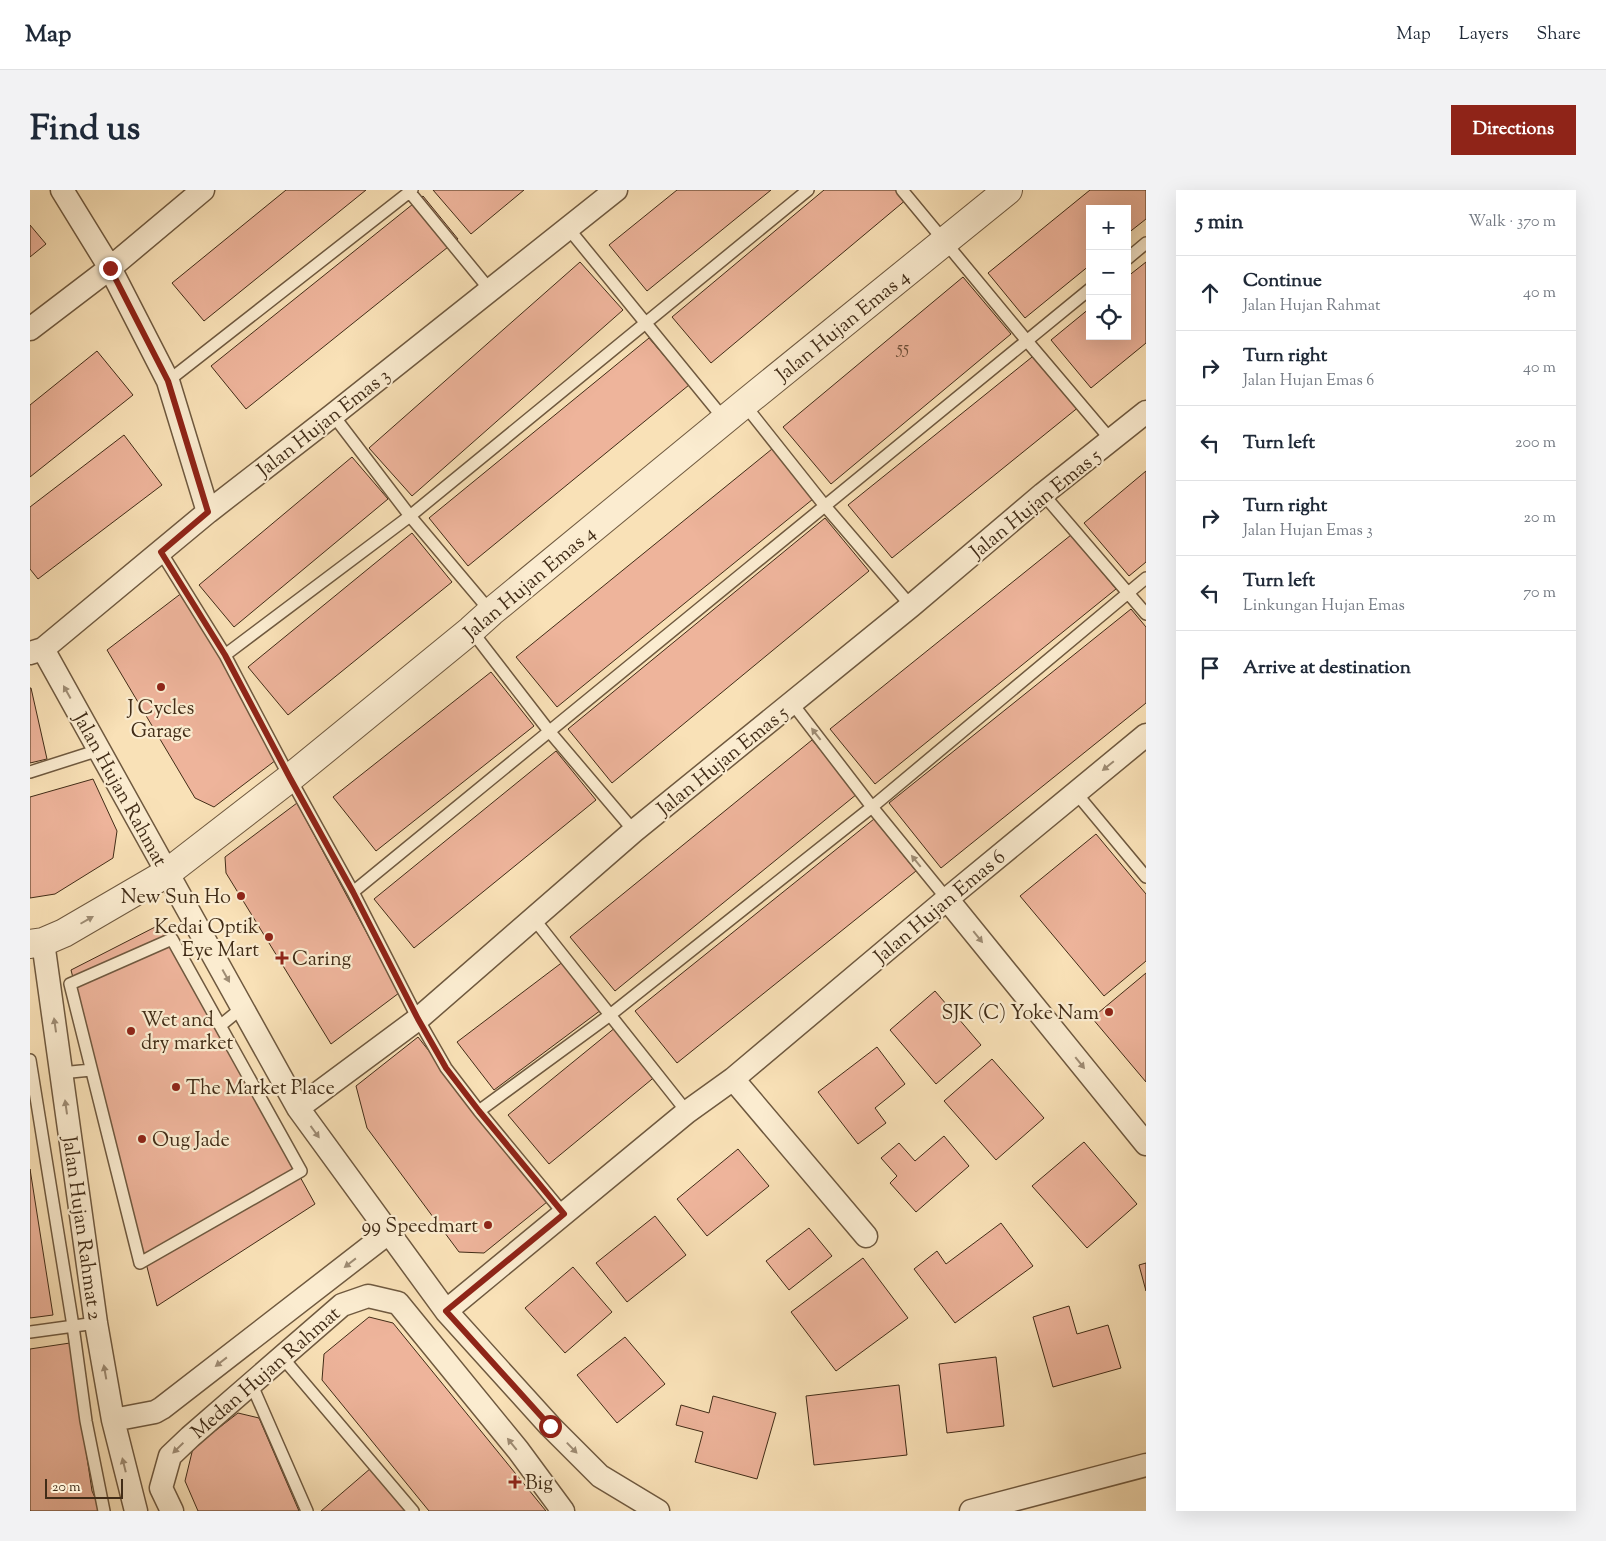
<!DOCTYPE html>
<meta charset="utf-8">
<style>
:root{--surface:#fff;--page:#f2f2f3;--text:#1f2937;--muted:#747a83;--line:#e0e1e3;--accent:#8f2418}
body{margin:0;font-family:"Sorts Mill Goudy",serif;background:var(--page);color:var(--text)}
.controls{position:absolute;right:15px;top:15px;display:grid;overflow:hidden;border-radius:0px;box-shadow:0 5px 20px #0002}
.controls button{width:45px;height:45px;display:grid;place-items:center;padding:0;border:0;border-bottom:1px solid var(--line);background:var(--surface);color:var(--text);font:25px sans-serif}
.scale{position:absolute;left:15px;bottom:12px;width:78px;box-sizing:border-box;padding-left:5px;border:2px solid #412c17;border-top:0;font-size:14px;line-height:18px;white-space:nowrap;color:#412c17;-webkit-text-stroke:4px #fbecd0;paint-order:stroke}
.stop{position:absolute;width:15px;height:15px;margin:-11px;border:4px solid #8f2418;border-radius:50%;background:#fff}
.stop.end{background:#8f2418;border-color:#fff;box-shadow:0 1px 5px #0008}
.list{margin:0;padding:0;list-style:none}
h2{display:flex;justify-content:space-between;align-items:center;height:65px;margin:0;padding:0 20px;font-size:21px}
h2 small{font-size:16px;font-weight:400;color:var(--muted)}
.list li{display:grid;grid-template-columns:32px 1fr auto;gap:15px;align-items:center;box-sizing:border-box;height:75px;padding:0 20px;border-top:1px solid var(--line)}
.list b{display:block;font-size:19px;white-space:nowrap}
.list p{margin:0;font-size:16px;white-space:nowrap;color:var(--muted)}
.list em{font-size:16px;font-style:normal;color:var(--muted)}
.icon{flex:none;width:28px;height:28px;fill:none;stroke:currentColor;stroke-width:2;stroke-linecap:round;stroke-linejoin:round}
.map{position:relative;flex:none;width:1116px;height:1321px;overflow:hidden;border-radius:0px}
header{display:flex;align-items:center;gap:30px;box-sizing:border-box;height:70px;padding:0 25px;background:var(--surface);border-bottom:1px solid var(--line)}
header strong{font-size:24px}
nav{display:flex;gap:28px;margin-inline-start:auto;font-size:18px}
.intro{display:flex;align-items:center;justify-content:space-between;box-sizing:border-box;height:120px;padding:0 30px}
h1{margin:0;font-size:35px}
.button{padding:12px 22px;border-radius:0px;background:var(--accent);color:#fff;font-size:18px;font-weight:700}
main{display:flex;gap:30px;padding:0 30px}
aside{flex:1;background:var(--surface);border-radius:0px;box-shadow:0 5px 20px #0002}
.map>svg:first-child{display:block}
.building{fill:#eeb49b;stroke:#412c17}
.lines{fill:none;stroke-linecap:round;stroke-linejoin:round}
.service-casing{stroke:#6f593f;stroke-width:14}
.minor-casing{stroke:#6f593f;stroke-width:25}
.tertiary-casing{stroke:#6f593f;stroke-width:30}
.service{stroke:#fbecd0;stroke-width:11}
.minor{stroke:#fbecd0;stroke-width:22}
.tertiary{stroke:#fbecd0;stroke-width:28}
.oneway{fill:#9e8c74}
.route{stroke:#8f2418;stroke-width:6}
.poi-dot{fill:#8f2418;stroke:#fbecd0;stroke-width:2}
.labels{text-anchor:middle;stroke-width:4.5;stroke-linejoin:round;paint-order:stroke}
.number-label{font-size:18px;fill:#6c4e38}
.street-label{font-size:20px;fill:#412c17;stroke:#fbecd0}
.poi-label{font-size:20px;fill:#412c17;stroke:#fbecd0;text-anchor:start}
</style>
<header>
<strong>Map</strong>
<nav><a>Map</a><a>Layers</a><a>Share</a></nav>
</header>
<div class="intro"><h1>Find us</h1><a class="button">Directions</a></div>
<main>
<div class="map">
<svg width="1116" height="1321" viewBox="0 0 1116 1321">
<rect width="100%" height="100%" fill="#f9e1b7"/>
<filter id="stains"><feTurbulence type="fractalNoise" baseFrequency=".004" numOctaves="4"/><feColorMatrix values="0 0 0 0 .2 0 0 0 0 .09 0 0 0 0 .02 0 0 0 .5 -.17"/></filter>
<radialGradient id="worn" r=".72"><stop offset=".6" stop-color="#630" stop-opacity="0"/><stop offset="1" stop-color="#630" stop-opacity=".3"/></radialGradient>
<path class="building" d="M256 0H336L174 131 142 93Z
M403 0H494L441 44Z
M647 0H741L617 101 579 55Z
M794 0H869L877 9 681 173 642 127Z
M1060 0H1116V29L1097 44V19H1060V75L995 128 958 83Z
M393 6 428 49 216 219 181 176Z
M0 35 16 54 0 67Z
M550 72 593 120 382 306 339 258Z
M1116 72V153L1061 198 1021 150 1060 118V146H1097V87Z
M933 87 981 144 801 294 753 237Z
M619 148 659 195 438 376 399 328Z
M67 161 103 205 0 287V215Z
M1007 163 1050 216 862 368 818 315Z
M94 245 132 295 8 389 0 379V317Z
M742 259 783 309 527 517 486 467Z
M322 267 358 309 204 437 169 395Z
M1116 281V372L1099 386 1054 333Z
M795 328 839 381 582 593 538 539Z
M382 343 422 392 258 525 218 477Z
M1041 345 1086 399 845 594 800 539Z
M153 402 250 567 184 617 165 608 77 460Z
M1101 419 1116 437V513L911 678 859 613Z
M461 482 504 536 346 661 303 607Z
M0 498H1L17 569 0 573Z
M782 550 827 604 585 801 540 747Z
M526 561 566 610 384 758 344 709Z
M63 589 87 641 83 668 25 704 0 708V607Z
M267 613 369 803 301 854 196 683 195 667Z
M844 629 886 681 647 873 605 821Z
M1066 644 1116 704V771L1074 806 990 706Z
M131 734 285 1014 127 1116 41 780Z
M534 771 571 820 464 900 427 852Z
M1116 783V892L1062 828Z
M905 801 951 855 906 894 860 840Z
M586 837 627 885 519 974 478 925Z
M388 847 517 1012 454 1063 429 1062 337 938 326 896Z
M847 857 875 894 845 918 856 933 828 954 788 902Z
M962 869 1014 928 966 970 914 911Z
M914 946 939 976 886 1022 860 993 867 986 851 968 869 953 885 971Z
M1054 952 1107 1014 1057 1058 1002 996Z
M708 959 739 996 677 1046 647 1009Z
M0 979 23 1125 0 1128Z
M625 1026 656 1065 597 1112 566 1073Z
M971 1033 1003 1076 925 1133 884 1079 907 1061 916 1074Z
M779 1038 802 1066 759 1100 736 1071Z
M833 1068 878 1128 806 1181 761 1122Z
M1116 1073V1101L1109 1075Z
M543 1077 582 1122 535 1163 495 1118Z
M1039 1116 1047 1144 1078 1135 1091 1178 1023 1197 1003 1127Z
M339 1127 363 1133 516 1321H399L292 1190 294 1164Z
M595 1147 635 1194 587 1233 547 1185Z
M40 1153 62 1301 71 1321H0V1159Z
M966 1167 974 1236 917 1243 909 1174Z
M869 1195 877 1265 784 1275 776 1206Z
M683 1206 746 1223 727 1289 665 1272 673 1242 646 1235 651 1215 679 1223Z
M208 1223 229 1228 269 1321H168L155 1291 163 1258Z
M341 1278 376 1321H291Z"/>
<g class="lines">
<g class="service-casing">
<path id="service" d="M378 0 460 100
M872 0 997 151 1081 250
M538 38 694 229
M1097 69 1116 53
M138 191 382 0
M714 214 795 316 881 416
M303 225 380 326 461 422
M1013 304 1116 424
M131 362 195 465 260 588 323 702 388 829 416 878 449 921 534 1024
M441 440 519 541 604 641
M195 465 380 326 778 0
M762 513 842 617 917 709
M0 582 69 560
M1046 603 1116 687
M323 702 1060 99
M504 729 657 922
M142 749 271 981 110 1073 40 794Z
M191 835 213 817
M0 870 43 1136 56 1231 74 1321
M31 883 61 880
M449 921 580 825 842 617 1116 388
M0 1142 66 1133
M252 1167 383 1321
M221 1193 277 1321"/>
</g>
<g class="minor-casing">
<path id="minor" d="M32 0 80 78 138 191 178 322
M0 139 80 78 173 0
M13 459 268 918 416 1121 520 1236 570 1286 628 1321
M0 463 13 459 178 322 303 225 586 0
M917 709 1116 954
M13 752 66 1133 83 1230 106 1321
M703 889 836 1046
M268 918 388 829 604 641 881 416 1013 304 1116 222
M416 1121 657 922 703 889 917 709 1116 545
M83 1230 125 1222 132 1218 358 1043
M142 1321 131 1298 140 1266 160 1247 312 1115 338 1106 368 1113 488 1260 533 1321
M941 1321 1116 1275"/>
</g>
<g class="tertiary-casing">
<path id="tertiary" d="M0 754 13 752 34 743 137 683 260 588 441 440 461 422 714 214 978 0"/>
</g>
<use href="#service" class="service"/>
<use href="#minor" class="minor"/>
<use href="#tertiary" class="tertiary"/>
</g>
<defs><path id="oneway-solid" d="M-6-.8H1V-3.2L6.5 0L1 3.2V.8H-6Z" transform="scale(1.25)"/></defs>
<g class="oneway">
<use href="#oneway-solid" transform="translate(37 502) rotate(-119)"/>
<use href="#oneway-solid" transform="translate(786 544) rotate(-128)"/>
<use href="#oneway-solid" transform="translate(1078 576) rotate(141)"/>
<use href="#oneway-solid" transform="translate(886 671) rotate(-129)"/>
<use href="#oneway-solid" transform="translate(57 730) rotate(-30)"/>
<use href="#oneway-solid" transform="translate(948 747) rotate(51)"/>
<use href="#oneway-solid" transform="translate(196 786) rotate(61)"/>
<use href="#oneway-solid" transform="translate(25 835) rotate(-98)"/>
<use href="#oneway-solid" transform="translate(1050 873) rotate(51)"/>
<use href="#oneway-solid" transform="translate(36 917) rotate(-98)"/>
<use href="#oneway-solid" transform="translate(285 942) rotate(54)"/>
<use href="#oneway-solid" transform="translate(320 1073) rotate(142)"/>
<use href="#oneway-solid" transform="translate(191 1172) rotate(142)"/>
<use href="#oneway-solid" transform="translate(75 1182) rotate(-100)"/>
<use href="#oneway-solid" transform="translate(482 1254) rotate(-129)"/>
<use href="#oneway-solid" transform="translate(148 1258) rotate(136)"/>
<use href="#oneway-solid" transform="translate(542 1258) rotate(46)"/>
<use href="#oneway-solid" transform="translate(94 1275) rotate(-104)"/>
</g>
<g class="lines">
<path class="route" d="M80 78 138 191 178 322 131 362 195 465 260 588 323 702 388 829 416 878 449 921 534 1024 416 1121 520 1236"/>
</g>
<g class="poi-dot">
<circle cx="131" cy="497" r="5"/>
<circle cx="211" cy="706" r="5"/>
<circle cx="239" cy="747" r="5"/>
<path d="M249.5 760.5h5v5h5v5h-5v5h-5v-5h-5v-5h5z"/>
<circle cx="1079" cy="822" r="5"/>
<circle cx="101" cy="841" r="5"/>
<circle cx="146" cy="897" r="5"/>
<circle cx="112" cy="949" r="5"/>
<circle cx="458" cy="1035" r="5"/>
<path d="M482.5 1284.5h5v5h5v5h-5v5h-5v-5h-5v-5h5z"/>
</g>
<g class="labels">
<g class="number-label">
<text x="873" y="163">55</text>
</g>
<g class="street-label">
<text transform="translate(812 135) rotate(-39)" y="7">Jalan Hujan Emas 4</text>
<text transform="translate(293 232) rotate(-38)" y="7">Jalan Hujan Emas 3</text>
<text transform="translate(1005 313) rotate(-39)" y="7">Jalan Hujan Emas 5</text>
<text transform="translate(499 392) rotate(-40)" y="7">Jalan Hujan Emas 4</text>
<text transform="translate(692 570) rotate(-39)" y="7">Jalan Hujan Emas 5</text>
<text transform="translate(91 599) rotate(61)" y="7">Jalan Hujan Rahmat</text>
<text transform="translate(909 716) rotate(-40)" y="7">Jalan Hujan Emas 6</text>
<text transform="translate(53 1038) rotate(82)" y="7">Jalan Hujan Rahmat 2</text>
<text transform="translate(235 1182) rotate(-41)" y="7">Medan Hujan Rahmat</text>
</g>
<g class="poi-label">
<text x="131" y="524" text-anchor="middle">J Cycles<tspan x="131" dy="23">Garage</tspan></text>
<text x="201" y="713" text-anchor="end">New Sun Ho</text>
<text x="229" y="743" text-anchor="end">Kedai Optik<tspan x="229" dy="23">Eye Mart</tspan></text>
<text x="262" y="775">Caring</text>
<text x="1069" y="829" text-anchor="end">SJK (C) Yoke Nam</text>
<text x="111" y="836">Wet and<tspan x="111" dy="23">dry market</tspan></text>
<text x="156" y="904">The Market Place</text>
<text x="122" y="956">Oug Jade</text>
<text x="448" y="1042" text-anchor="end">99 Speedmart</text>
<text x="495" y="1299">Big</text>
</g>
</g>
<rect width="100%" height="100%" filter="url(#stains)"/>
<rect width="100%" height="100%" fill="url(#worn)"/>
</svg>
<div class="controls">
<button>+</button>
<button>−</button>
<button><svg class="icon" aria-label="locate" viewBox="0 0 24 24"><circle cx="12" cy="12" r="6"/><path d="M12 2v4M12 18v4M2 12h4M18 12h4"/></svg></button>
</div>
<div class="scale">20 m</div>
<div class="stop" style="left:520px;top:1236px"></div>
<div class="stop end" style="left:80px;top:78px"></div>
</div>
<aside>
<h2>5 min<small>Walk · 370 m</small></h2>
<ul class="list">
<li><svg class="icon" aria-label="ahead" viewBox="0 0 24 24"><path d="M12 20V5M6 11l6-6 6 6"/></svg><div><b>Continue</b><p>Jalan Hujan Rahmat</p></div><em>40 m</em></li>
<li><svg class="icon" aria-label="right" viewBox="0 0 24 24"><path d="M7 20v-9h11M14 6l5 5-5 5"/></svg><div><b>Turn right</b><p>Jalan Hujan Emas 6</p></div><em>40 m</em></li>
<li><svg class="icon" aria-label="left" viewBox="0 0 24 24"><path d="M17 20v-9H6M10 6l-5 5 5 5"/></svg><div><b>Turn left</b></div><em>200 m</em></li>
<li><svg class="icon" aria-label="right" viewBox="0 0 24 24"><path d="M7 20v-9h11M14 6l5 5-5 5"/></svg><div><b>Turn right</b><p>Jalan Hujan Emas 3</p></div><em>20 m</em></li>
<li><svg class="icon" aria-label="left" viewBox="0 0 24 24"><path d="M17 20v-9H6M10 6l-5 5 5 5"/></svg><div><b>Turn left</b><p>Linkungan Hujan Emas</p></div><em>70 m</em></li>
<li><svg class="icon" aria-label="arrive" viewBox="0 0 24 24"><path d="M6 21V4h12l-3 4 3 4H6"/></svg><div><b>Arrive at destination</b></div></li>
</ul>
</aside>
</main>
